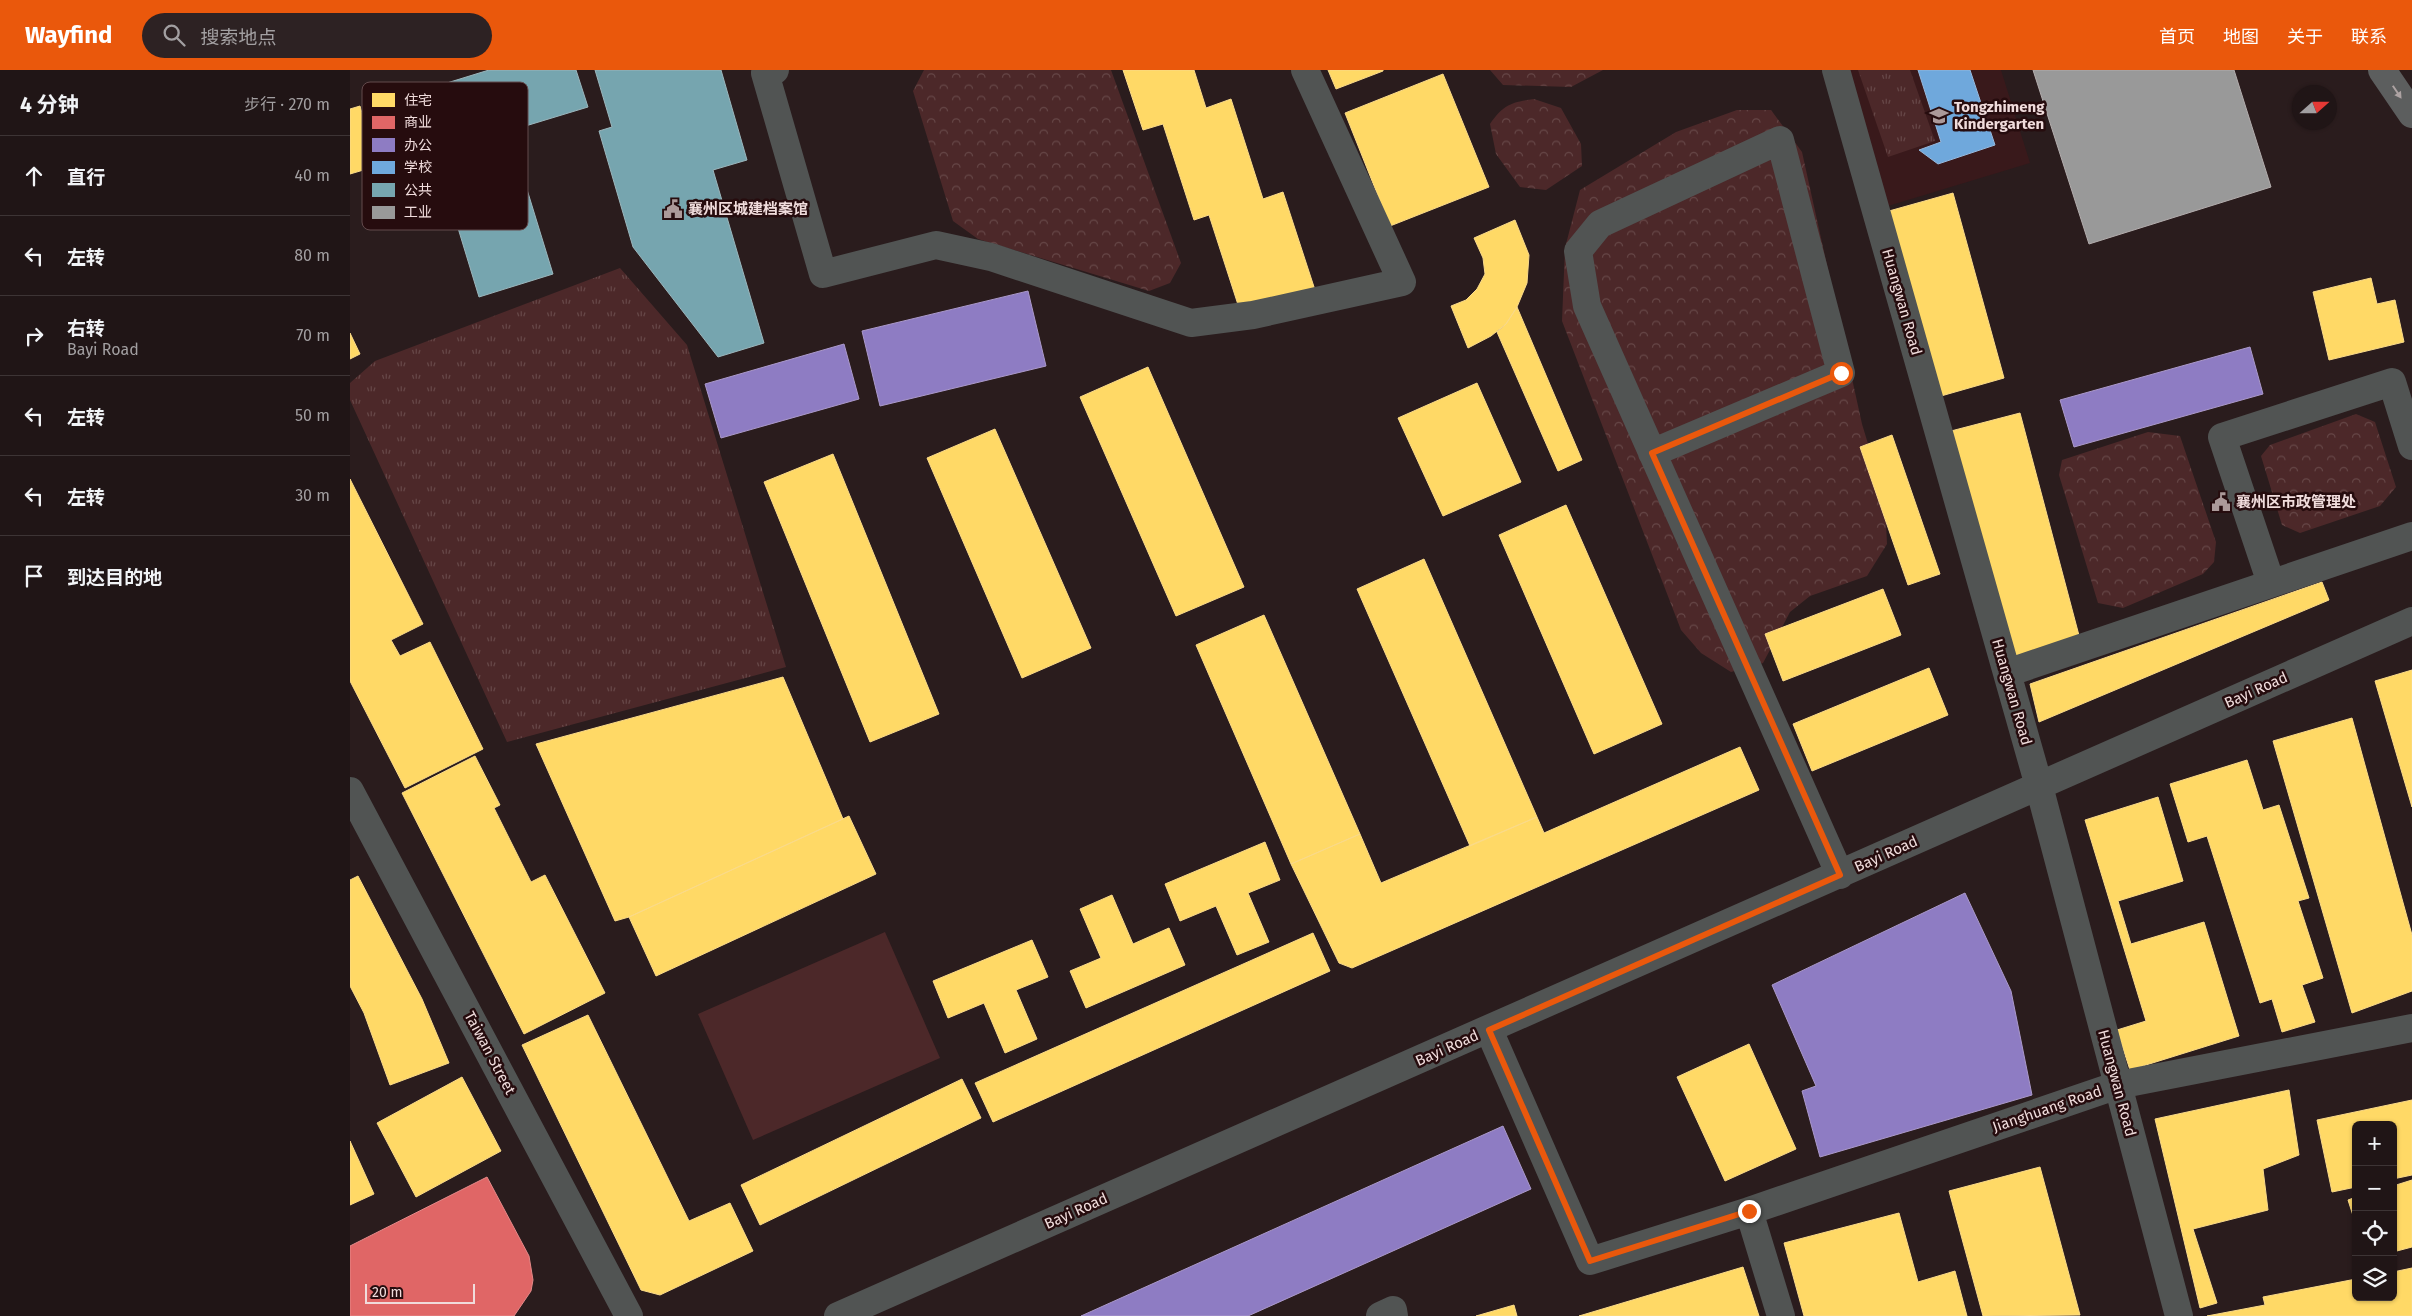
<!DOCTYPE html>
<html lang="zh">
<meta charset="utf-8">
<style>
:root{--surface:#201516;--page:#2d2223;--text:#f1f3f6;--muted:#a29fa1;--line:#3d3435;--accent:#ea580c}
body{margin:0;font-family:"Fira Sans","Noto Sans SC",sans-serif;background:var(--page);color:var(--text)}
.controls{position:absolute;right:15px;bottom:15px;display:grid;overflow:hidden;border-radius:8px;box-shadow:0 1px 4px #0004}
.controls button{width:45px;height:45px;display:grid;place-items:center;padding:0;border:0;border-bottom:1px solid var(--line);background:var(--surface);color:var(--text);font:25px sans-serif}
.compass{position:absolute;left:1942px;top:15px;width:45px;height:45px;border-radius:50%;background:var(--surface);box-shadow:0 1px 4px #0004;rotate:69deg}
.scale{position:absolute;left:15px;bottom:12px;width:110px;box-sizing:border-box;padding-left:5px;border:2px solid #f0dcdc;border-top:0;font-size:14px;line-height:18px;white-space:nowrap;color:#f0dcdc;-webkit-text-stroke:4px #260c0e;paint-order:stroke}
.stop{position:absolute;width:15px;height:15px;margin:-11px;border:4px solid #ea580c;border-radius:50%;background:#fff}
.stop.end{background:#ea580c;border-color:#fff;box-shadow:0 1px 5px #0008}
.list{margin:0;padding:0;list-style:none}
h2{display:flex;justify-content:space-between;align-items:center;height:65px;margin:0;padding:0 20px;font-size:21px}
h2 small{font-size:16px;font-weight:400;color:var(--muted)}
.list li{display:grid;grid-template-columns:32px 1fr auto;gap:15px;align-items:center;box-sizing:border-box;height:80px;padding:0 20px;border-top:1px solid var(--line)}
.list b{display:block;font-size:19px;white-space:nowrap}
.list p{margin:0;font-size:16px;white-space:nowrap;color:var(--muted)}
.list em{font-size:16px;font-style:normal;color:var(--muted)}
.icon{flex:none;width:28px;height:28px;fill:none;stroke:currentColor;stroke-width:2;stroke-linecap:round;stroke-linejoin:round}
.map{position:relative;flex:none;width:2062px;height:1246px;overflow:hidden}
header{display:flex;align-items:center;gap:30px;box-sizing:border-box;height:70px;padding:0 25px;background:var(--accent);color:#fff}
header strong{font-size:24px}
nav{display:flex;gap:28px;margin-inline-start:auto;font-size:18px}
.search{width:350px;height:45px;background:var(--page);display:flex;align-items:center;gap:12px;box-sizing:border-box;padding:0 18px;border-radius:28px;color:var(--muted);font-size:19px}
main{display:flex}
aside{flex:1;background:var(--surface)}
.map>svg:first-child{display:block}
.built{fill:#39191b}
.grass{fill:url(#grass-tufts)}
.forest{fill:url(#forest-crowns)}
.garden{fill:#4c2829}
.homes{fill:#ffd966;stroke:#fada89}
.shops{fill:#e06666;stroke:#e58989}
.offices{fill:#8e7cc3;stroke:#ab99ca}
.schools{fill:#6fa8dc;stroke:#96b8dc}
.public{fill:#76a5af;stroke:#9bb6bc}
.industry{fill:#999;stroke:#b3adad}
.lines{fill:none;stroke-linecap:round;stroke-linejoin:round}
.minor{stroke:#515453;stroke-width:28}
.major{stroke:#5c5e5e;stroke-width:28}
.oneway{fill:#ada3a3}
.route{stroke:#ea580c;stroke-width:6}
.labels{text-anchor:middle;stroke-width:5;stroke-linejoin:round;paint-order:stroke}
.poi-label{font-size:15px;font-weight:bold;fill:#f0dcdc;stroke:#260c0e;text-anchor:start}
.street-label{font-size:15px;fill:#f0dcdc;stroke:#260c0e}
.key{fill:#260c0e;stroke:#634a4c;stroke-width:1}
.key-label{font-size:14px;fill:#f0dcdc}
</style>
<header>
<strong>Wayfind</strong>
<div class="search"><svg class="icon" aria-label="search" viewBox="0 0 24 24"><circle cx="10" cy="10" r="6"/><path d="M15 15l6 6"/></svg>搜索地点</div>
<nav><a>首页</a><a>地图</a><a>关于</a><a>联系</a></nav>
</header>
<main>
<aside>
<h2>4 分钟<small>步行 · 270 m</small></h2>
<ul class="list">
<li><svg class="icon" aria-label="ahead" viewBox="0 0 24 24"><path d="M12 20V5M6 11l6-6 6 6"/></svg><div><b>直行</b></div><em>40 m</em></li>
<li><svg class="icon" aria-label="left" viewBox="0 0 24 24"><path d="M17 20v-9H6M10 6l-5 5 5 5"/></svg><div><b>左转</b></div><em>80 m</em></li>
<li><svg class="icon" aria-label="right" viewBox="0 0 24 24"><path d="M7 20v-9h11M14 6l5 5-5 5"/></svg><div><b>右转</b><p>Bayi Road</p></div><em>70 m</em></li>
<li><svg class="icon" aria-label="left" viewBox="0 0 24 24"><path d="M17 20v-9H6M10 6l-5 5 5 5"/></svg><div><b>左转</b></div><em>50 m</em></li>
<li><svg class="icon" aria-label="left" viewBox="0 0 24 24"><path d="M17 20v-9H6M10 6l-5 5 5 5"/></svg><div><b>左转</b></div><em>30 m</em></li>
<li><svg class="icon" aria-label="arrive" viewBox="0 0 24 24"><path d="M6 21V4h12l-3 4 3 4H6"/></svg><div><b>到达目的地</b></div></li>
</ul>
</aside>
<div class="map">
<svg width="2062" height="1246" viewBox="0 0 2062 1246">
<defs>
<pattern id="grass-tufts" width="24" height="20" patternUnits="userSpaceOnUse" patternTransform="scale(1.25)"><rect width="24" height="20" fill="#4c2829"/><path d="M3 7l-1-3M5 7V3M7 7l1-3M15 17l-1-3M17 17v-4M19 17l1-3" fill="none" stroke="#664747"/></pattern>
<pattern id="forest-crowns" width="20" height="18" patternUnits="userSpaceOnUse" patternTransform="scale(1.25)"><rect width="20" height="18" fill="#4c2829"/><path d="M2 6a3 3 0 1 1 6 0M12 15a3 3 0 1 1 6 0" fill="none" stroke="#664747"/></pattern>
</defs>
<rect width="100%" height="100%" fill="#2a1c1d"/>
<path class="built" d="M1500 0H1651L1680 93 1538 136Z"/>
<path class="grass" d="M1508 0H1560L1585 71 1538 87Z
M270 198 337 275 436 597 157 672 0 330V313L25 291Z"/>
<path class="forest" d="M574 0H761L831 193 820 213 799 221 628 169 603 151 563 21Z
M1140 0H1253L1221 17 1153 15Z
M1184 29 1211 38 1231 74 1232 96 1196 120 1170 117 1146 84 1140 54C1153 35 1161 32 1184 29Z
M1387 40H1421L1452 82 1512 354 1535 430 1537 474 1517 506 1460 526 1440 542 1413 593 1381 602 1351 583 1331 560 1212 251 1215 178 1230 120 1326 62Z
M2006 344 2025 352 2046 417 2030 436 1950 463 1932 455 1911 386 1920 375Z
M1798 362 1830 366 1866 472 1864 492 1853 504 1773 538 1748 533 1709 405 1712 390Z"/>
<path class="garden" d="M535 862 590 988 403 1070 348 944Z"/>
<path class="homes" d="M773 0H844L856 38 881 29 913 129 933 122 965 220 891 244 859 145 844 150 813 54 793 60Z
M978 0H1033V1L986 19Z
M1093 4 1139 117 1040 156 995 43Z
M10 36 27 96 0 104V39Z
M1603 123 1654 308 1591 326 1539 141Z
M1165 150 1179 185 1177 213 1167 237 1156 254 1141 266 1118 278 1101 236 1116 230 1127 219 1135 204 1133 188 1124 168Z
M2021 208 2027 234 2045 230 2054 272 1979 290 1963 222Z
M1167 237 1232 390 1208 401 1147 262 1156 254Z
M0 263 10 284 0 289Z
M798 297 894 517 826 546 730 327Z
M1127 313 1171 412 1093 446 1048 348Z
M1670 343 1731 573 1662 591 1601 361Z
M645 359 741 578 672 608 577 388Z
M1542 365 1590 504 1558 515 1510 377Z
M483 384 589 644 520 672 414 412Z
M0 409 73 554 41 570 50 586 80 572 133 679 55 718 0 611Z
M1216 435 1312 654 1244 684 1149 465Z
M1074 489 1187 747 1120 776 1007 519Z
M1972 512 1979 530 1689 652 1680 614Z
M1533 519 1551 565 1433 611 1415 564Z
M914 545 1010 764 941 794 846 575Z
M1579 598 1598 645 1462 701 1443 654Z
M2062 600V737L2025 611Z
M433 607 493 749 279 847 265 851 186 674Z
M2002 648 2062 865V921L2002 943 1923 671Z
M1390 677 1409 720 1002 898 989 893 941 794 1010 764 1031 813 1187 747 1194 763Z
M125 686 150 735 144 738 181 812 195 805 255 923 174 964 52 723Z
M1897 690 1913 740 1929 735 1959 828 1948 831 1973 908 1952 915 1965 952 1932 962 1922 929 1910 933 1857 766 1838 772 1820 714Z
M1808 727 1833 811 1768 831 1781 874 1854 852 1889 966 1780 1000 1767 960 1796 951 1735 750Z
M499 746 526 804 306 906 279 847Z
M915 772 930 810 898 823 919 872 887 885 866 836 830 851 815 814Z
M8 806 72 929 99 993 40 1015 14 943 0 916V810Z
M762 825 783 874 819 858 835 895 736 938 720 901 751 888 730 839Z
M963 863 980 901 643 1052 625 1013Z
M682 870 698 907 666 920 687 969 655 983 634 933 598 948 583 911Z
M238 945 339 1151 380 1133 403 1181 310 1225 291 1220 172 975Z
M1399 974 1446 1079 1375 1111 1327 1007Z
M112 1007 151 1081 66 1127 27 1053Z
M612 1009 631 1048 410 1155 391 1115Z
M1939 1020 1949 1085 1913 1099 1918 1140 1843 1159 1867 1233 1850 1238 1805 1049Z
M2062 1030V1105L2043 1109V1055H2006V1117L1982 1122 1967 1050Z
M0 1071 24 1124 0 1135Z
M1690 1097 1730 1245 1633 1246 1599 1121Z
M2062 1110V1177L2043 1182V1116Z
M2006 1127V1155L1998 1130Z
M1549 1143 1568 1212 1605 1201 1617 1246H1454L1434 1173Z
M1393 1197 1409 1246H1229Z
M2062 1198V1246H1857L1915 1235 1913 1227 2006 1209V1227H2043V1202Z
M1164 1235 1167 1246H1126Z"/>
<path class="shops" d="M137 1107 179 1186 183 1210 181 1221 164 1246H0V1176Z"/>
<path class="offices" d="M678 221 696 296 530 336 512 261Z
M494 274 509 329 371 368 355 314Z
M1900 277 1913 324 1724 377 1710 330Z
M1615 823 1661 921 1682 1025 1470 1087 1452 1021 1466 1016 1422 915Z
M1153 1056 1181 1119 898 1246H731Z"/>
<path class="schools" d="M1568 0H1620L1645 75 1588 94 1569 80 1591 72Z"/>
<path class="public" d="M139 0H226L238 37 159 61 203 204 129 227 101 135 133 125 117 72 77 85 58 25Z
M245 0H371L397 90 363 100 414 273 368 287 283 177 249 61 262 57Z"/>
<path class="industry" d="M1683 0H1884L1921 117 1739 174Z"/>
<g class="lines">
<path class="minor" d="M425 0 415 3 473 204 586 175 641 187 841 253 903 245 1052 212 955 0
M1486 0 1689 716 1829 1246
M1302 383 1491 303 1430 70 1250 154 1228 181 1237 236 1490 805
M1921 513 1872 367 2042 312 2062 376
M1657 603 2062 466
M0 721 279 1246
M1139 960 1240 1191 1399 1141 1431 1246
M1399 1141 1768 1015 2062 958
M488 1246 2062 551
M1030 1246 1043 1240 1044 1246"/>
<path class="major" d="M2032 0 2062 44"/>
</g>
<defs><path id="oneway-solid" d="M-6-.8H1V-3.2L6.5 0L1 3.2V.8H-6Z" transform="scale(1.25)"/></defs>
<use class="oneway" href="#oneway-solid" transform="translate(2047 22) rotate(56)"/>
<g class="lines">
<path class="route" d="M1399 1141 1240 1191 1139 960 1490 805 1302 383 1491 303"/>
</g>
<defs>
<g id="school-bare" transform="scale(1.5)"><path d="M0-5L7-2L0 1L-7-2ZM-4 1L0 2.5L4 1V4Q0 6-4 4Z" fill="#ab9999" stroke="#260c0e" stroke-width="2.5" paint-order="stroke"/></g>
<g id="civic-bare" transform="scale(1.5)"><path d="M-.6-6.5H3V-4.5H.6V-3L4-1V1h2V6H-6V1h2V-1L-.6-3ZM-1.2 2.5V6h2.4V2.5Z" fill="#ab9999" stroke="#260c0e" stroke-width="2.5" paint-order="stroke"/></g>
</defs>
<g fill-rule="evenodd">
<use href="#school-bare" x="1589" y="46"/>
<use href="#civic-bare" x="323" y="139"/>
<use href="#civic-bare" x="1871" y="432"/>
</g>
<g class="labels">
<g class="poi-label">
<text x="1604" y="42">Tongzhimeng<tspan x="1604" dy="17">Kindergarten</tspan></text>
<text x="338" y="144">襄州区城建档案馆</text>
<text x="1886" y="437">襄州区市政管理处</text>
</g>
<g class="street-label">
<text transform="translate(1552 232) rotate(74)" y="5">Huangwan Road</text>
<text transform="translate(1906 620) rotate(-24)" y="5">Bayi Road</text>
<text transform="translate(1662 622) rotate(74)" y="5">Huangwan Road</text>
<text transform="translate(1536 784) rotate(-24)" y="5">Bayi Road</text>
<text transform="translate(1097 978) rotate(-24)" y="5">Bayi Road</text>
<text transform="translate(140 983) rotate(62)" y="5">Taiwan Street</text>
<text transform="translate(1767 1013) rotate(75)" y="5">Huangwan Road</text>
<text transform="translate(1697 1039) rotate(-19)" y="5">Jianghuang Road</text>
<text transform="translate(726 1141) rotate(-24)" y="5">Bayi Road</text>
</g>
</g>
<rect x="12" y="12" width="166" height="148" rx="8" class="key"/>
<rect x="22" y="23" width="23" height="14" fill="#ffd966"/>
<rect x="22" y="46" width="23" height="13" fill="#e06666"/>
<rect x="22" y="68" width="23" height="14" fill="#8e7cc3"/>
<rect x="22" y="91" width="23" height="13" fill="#6fa8dc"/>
<rect x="22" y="113" width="23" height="14" fill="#76a5af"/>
<rect x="22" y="136" width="23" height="13" fill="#999"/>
<g class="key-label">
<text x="54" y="35">住宅</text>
<text x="54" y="57">商业</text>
<text x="54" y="80">办公</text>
<text x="54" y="102">学校</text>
<text x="54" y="125">公共</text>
<text x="54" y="147">工业</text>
</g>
</svg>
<div class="controls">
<button>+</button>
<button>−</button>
<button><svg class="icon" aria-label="locate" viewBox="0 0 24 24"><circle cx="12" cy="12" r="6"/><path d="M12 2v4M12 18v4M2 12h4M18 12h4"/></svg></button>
<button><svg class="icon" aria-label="layers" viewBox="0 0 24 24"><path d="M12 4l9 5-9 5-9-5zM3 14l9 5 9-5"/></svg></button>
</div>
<svg class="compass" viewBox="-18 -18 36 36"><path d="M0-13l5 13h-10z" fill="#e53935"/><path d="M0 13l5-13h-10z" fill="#a29fa1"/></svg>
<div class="scale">20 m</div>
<div class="stop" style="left:1491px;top:303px"></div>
<div class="stop end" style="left:1399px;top:1141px"></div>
</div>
</main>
